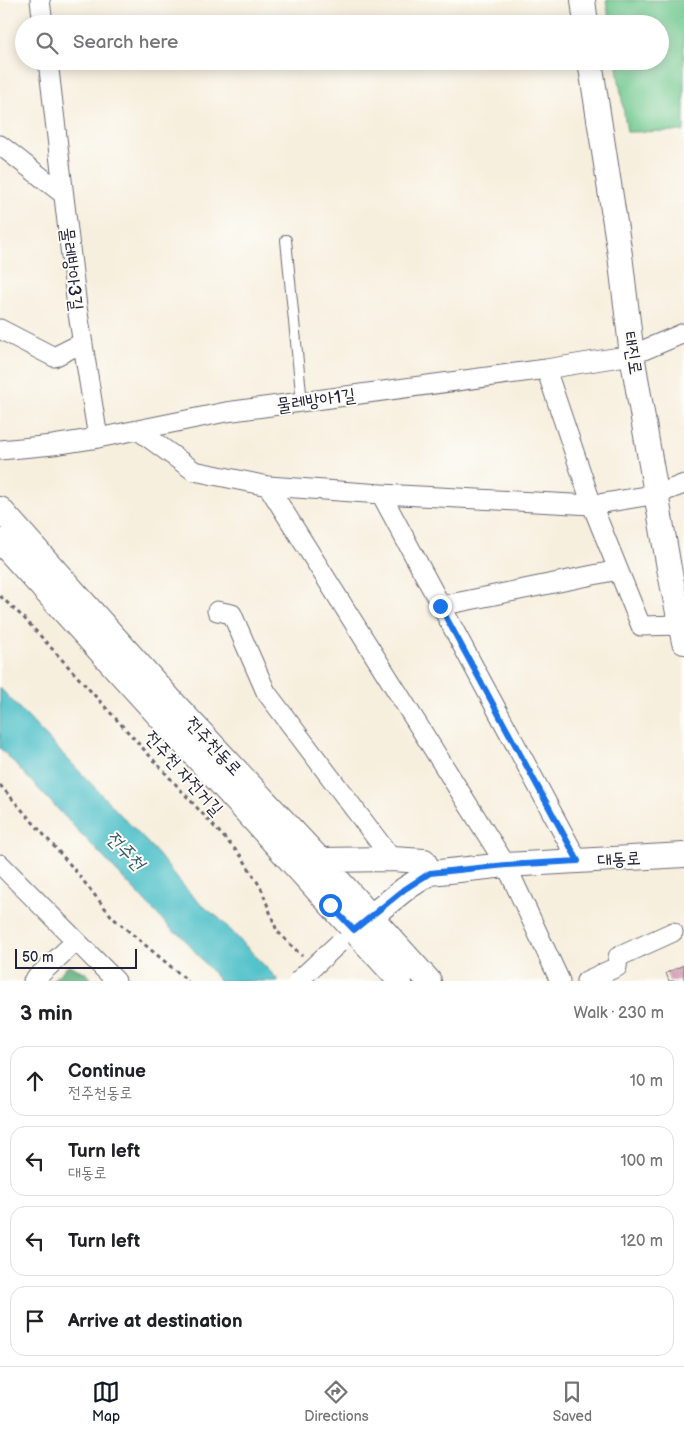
<!DOCTYPE html>
<meta charset="utf-8">
<style>
:root{--surface:#fff;--page:#f2f2f2;--text:#202124;--muted:#757577;--line:#e0e0e0;--accent:#111827}
body{margin:0;font-family:"Balsamiq Sans","Poor Story",sans-serif;background:var(--page);color:var(--text)}
.scale{position:absolute;left:15px;bottom:12px;width:122px;box-sizing:border-box;padding-left:5px;border:2px solid #22223b;border-top:0;font-size:14px;line-height:18px;white-space:nowrap;color:#22223b;-webkit-text-stroke:4px #fdfcf7;paint-order:stroke}
.stop{position:absolute;width:15px;height:15px;margin:-11px;border:4px solid #1a73e8;border-radius:50%;background:#fff}
.stop.end{background:#1a73e8;border-color:#fff;box-shadow:0 1px 5px #0008}
.list{margin:0;padding:0;list-style:none}
h2{display:flex;justify-content:space-between;align-items:center;height:65px;margin:0;padding:0 20px;font-size:21px}
h2 small{font-size:16px;font-weight:400;color:var(--muted)}
.list li{display:grid;grid-template-columns:32px 1fr auto;gap:15px;align-items:center;box-sizing:border-box;height:70px;margin:0 10px 10px;padding:0 10px;border:1px solid var(--line);border-radius:15px}
.list b{display:block;font-size:19px;white-space:nowrap}
.list p{margin:0;font-size:16px;white-space:nowrap;color:var(--muted)}
.list em{font-size:16px;font-style:normal;color:var(--muted)}
.icon{flex:none;width:28px;height:28px;fill:none;stroke:currentColor;stroke-width:2;stroke-linecap:round;stroke-linejoin:round}
.map{position:relative;flex:none;width:684px;height:981px;overflow:hidden}
.search{position:absolute;background:var(--surface);box-shadow:0 2px 12px #0003;left:15px;right:15px;top:15px;height:55px;display:flex;align-items:center;gap:12px;box-sizing:border-box;padding:0 18px;border-radius:28px;color:var(--muted);font-size:19px}
.sheet{height:385px;background:var(--surface)}
nav{display:flex;justify-content:space-around;align-items:center;box-sizing:border-box;height:70px;border-top:1px solid var(--line);background:var(--surface);font-size:14px;color:var(--muted)}
nav a{display:grid;justify-items:center;gap:2px}
nav .on{color:var(--accent)}
.map>svg:first-child{display:block}
.green{fill:#70c88e;stroke:#497564}
.forest{fill:#5cac79;stroke:#3f675a}
.water{fill:#54c2ca;stroke:#3b7282}
.building{fill:#d09cb0}
.lines{fill:none;stroke-linecap:round;stroke-linejoin:round}
.service-casing{stroke:#6d6a74;stroke-width:12}
.minor-casing{stroke:#6d6a74;stroke-width:21}
.tertiary-casing{stroke:#6d6a74;stroke-width:26}
.path{stroke:#6d6a74;stroke-width:3;stroke-dasharray:4 4;stroke-linecap:butt}
.service{stroke:#fff;stroke-width:10}
.minor{stroke:#fff;stroke-width:19}
.tertiary{stroke:#fff;stroke-width:24}
.minor-bridge-casing{stroke:#6d6a74;stroke-width:21;stroke-linecap:butt}
.minor-bridge{stroke:#fff;stroke-width:19}
.route{stroke:#1a73e8;stroke-width:6}
.labels{text-anchor:middle;stroke-width:4;stroke-linejoin:round;paint-order:stroke}
.street-label{font-size:18px;fill:#22223b;stroke:#fdfcf7}
.water-label{font-size:19px;font-style:italic;fill:#345a6d;stroke:#fdfcf7}
</style>
<div class="map">
<svg width="684" height="981" viewBox="0 0 684 981">
<rect width="100%" height="100%" fill="#fdfcf7"/>
<filter id="ink" filterUnits="userSpaceOnUse"><feTurbulence type="fractalNoise" baseFrequency=".02" numOctaves="2"/><feDisplacementMap in="SourceGraphic" scale="10" xChannelSelector="R" yChannelSelector="G"/><feConvolveMatrix kernelMatrix="1 2 1 2 8 2 1 2 1" color-interpolation-filters="sRGB"/></filter>
<filter id="wash" filterUnits="userSpaceOnUse"><feTurbulence type="fractalNoise" baseFrequency=".0096" numOctaves="4" result="noise"/><feDisplacementMap in="SourceGraphic" scale="20" xChannelSelector="R" yChannelSelector="G"/><feGaussianBlur stdDeviation="1.12" result="paint"/><feColorMatrix in="noise" values="0 0 0 0 0 0 0 0 0 0 0 0 0 0 0 0 0 1.4 0 .05"/><feComposite in="paint" operator="in"/></filter>
<g filter="url(#wash)">
<rect width="100%" height="100%" fill="#f7efde"/>
<path class="green" d="M606 0H684V131L627 132 616 61H660V24H610Z"/>
<path class="forest" d="M69 965 86 973 93 981H51Z"/>
<path class="water" d="M0 688 158 854C176 877 194 902 219 918L279 981H220L180 934 173 931 0 748Z"/>
<g id="blocks">
<path class="building" d="M684 965V981H669L666 973Z"/>
</g>
</g>
<g filter="url(#ink)">
<use href="#blocks" fill-opacity="0" stroke="#6d6a74" stroke-width="1"/>
<g class="lines">
<g class="service-casing">
<path id="service" d="M48 64 79 61
M286 240 302 403"/>
</g>
<g class="minor-casing">
<path id="minor" d="M40 0 43 24
M48 61 77 307 98 438
M0 145 63 194
M0 329 54 357 82 343
M546 369 592 505 641 626 681 625
M138 430 194 471 268 486 381 494 592 505 658 494 684 484
M0 450 53 445 98 438 226 412 546 369 632 355 684 333
M268 486 506 865 560 981
M381 494 578 861
M440 606 618 570
M217 611 232 614 266 692 392 859
M0 864 116 981
M33 981 76 941
M586 981 617 967 618 957 673 932"/>
</g>
<g class="tertiary-casing">
<path id="tertiary" d="M583 0 586 24
M590 61 620 255 632 355 669 568 684 642
M0 509 177 707 320 860 429 981
M0 541 400 981
M320 860 392 859 424 861 430 873
M370 917 405 889 430 873 506 865 684 855"/>
</g>
<path class="path" d="M0 596 24 618 242 857 261 888 277 931 302 956
M0 785 73 868 113 918 188 981"/>
<use href="#service" class="service"/>
<use href="#minor" class="minor"/>
<use href="#tertiary" class="tertiary"/>
<g class="minor-bridge-casing">
<path id="minor-bridge" d="M298 981 339 943"/>
</g>
<use href="#minor-bridge" class="minor-bridge"/>
</g>
</g>
<g class="lines" filter="url(#ink)">
<path class="route" d="M330 905 354 930 405 889 430 873 506 865 578 861 440 606"/>
</g>
<g class="labels">
<g class="street-label">
<text transform="translate(72 269) rotate(83)" y="6">물레방아3길</text>
<text transform="translate(633 353) rotate(81)" y="6">태진로</text>
<text transform="translate(316 400) rotate(-8)" y="6">물레방아1길</text>
<text transform="translate(214 746) rotate(47)" y="6">전주천동로</text>
<text transform="translate(184 773) rotate(48)" y="6">전주천 자전거길</text>
<text transform="translate(619 859) rotate(-3)" y="6">대동로</text>
</g>
<g class="water-label">
<text transform="translate(126 850) rotate(46)" y="7">전주천</text>
</g>
</g>
</svg>
<div class="scale">50 m</div>
<div class="stop" style="left:330px;top:905px"></div>
<div class="stop end" style="left:440px;top:606px"></div>
<div class="search"><svg class="icon" aria-label="search" viewBox="0 0 24 24"><circle cx="10" cy="10" r="6"/><path d="M15 15l6 6"/></svg>Search here</div>
</div>
<section class="sheet">
<h2>3 min<small>Walk · 230 m</small></h2>
<ul class="list">
<li><svg class="icon" aria-label="ahead" viewBox="0 0 24 24"><path d="M12 20V5M6 11l6-6 6 6"/></svg><div><b>Continue</b><p>전주천동로</p></div><em>10 m</em></li>
<li><svg class="icon" aria-label="left" viewBox="0 0 24 24"><path d="M17 20v-9H6M10 6l-5 5 5 5"/></svg><div><b>Turn left</b><p>대동로</p></div><em>100 m</em></li>
<li><svg class="icon" aria-label="left" viewBox="0 0 24 24"><path d="M17 20v-9H6M10 6l-5 5 5 5"/></svg><div><b>Turn left</b></div><em>120 m</em></li>
<li><svg class="icon" aria-label="arrive" viewBox="0 0 24 24"><path d="M6 21V4h12l-3 4 3 4H6"/></svg><div><b>Arrive at destination</b></div></li>
</ul>
</section>
<nav>
<a class="on"><svg class="icon" aria-label="map" viewBox="0 0 24 24"><path d="M3 6l6-2 6 2 6-2v14l-6 2-6-2-6 2zM9 4v14M15 6v14"/></svg>Map</a>
<a><svg class="icon" aria-label="directions" viewBox="0 0 24 24"><path d="M12 3l9 9-9 9-9-9zM9 14v-3h6M13 9l2 2-2 2"/></svg>Directions</a>
<a><svg class="icon" aria-label="saved" viewBox="0 0 24 24"><path d="M7 4h10v16l-5-4-5 4z"/></svg>Saved</a>
</nav>
